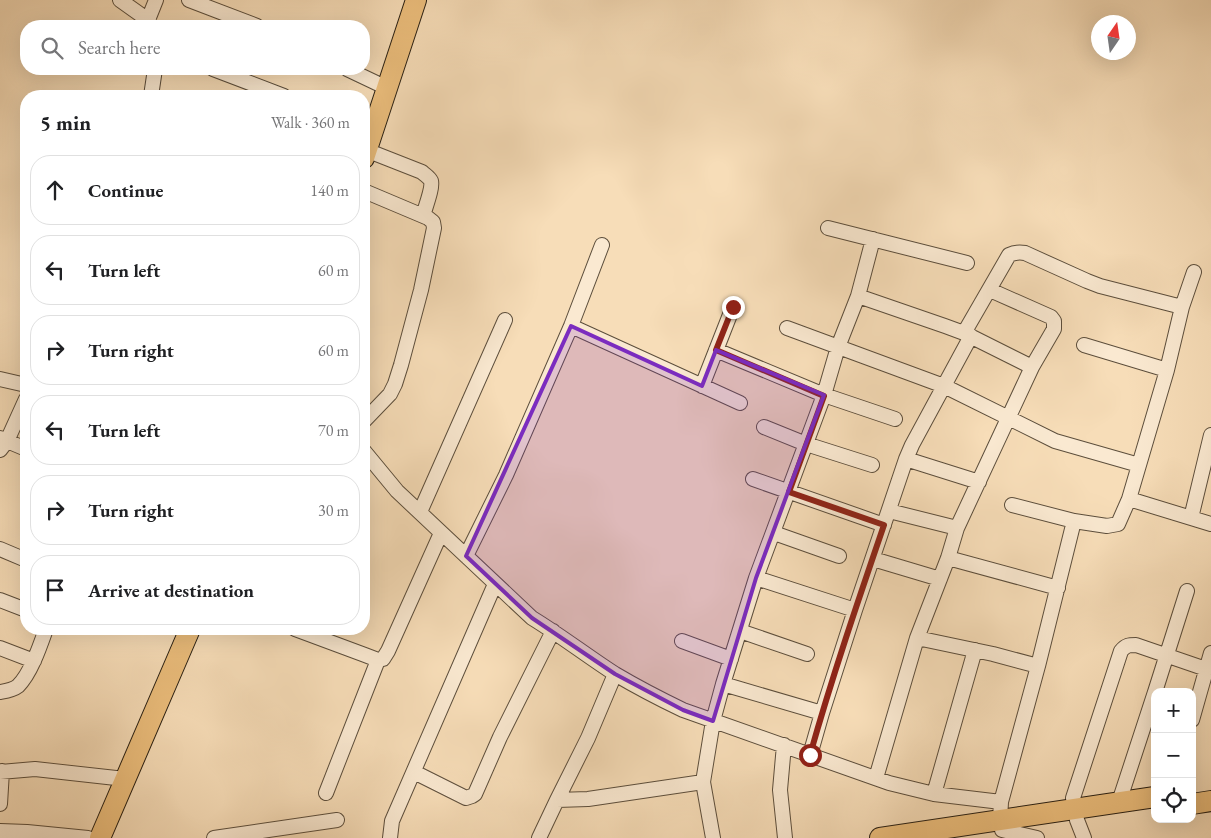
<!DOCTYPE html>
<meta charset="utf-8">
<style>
:root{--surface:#fff;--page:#f2f2f2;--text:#202124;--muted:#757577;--line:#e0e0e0}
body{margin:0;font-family:"EB Garamond",serif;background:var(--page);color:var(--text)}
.controls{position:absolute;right:15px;bottom:15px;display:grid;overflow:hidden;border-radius:10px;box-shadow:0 5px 20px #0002}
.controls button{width:45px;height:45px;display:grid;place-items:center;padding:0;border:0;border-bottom:1px solid var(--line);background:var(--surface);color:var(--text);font:25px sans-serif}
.compass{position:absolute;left:1091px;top:15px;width:45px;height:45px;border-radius:50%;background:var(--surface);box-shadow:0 5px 20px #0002;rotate:13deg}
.stop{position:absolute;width:15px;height:15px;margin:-11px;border:4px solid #8f2418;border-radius:50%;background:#fff}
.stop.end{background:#8f2418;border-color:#fff;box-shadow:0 1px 5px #0008}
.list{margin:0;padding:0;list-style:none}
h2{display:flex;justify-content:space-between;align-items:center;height:65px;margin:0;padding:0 20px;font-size:21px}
h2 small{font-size:16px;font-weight:400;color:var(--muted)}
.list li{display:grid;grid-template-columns:32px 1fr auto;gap:15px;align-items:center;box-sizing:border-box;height:70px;margin:0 10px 10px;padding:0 10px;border:1px solid var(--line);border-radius:20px}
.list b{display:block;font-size:19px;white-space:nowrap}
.list em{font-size:16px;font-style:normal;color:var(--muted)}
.icon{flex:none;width:28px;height:28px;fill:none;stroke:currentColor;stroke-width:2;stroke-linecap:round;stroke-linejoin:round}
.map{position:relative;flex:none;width:1211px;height:838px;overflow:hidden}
.search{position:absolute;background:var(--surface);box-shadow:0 5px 20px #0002;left:20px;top:20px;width:350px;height:55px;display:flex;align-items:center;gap:12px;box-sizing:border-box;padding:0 18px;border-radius:20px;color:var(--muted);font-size:19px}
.panel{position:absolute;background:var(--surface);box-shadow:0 5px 20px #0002;left:20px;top:90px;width:350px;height:545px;border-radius:20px}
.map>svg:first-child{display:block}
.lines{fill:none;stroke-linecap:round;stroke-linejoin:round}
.minor-casing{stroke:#5c4e3c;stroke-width:16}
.highway-casing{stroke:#281f13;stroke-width:22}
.minor{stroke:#fae9d1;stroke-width:14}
.highway{stroke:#ecbe7c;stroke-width:20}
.route{stroke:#8f2418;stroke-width:6}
.marked{fill:#7b2cbf;fill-opacity:0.2;stroke:#7b2cbf;stroke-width:4;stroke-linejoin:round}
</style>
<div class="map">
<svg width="1211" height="838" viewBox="0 0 1211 838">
<rect width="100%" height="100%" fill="#f7ddb8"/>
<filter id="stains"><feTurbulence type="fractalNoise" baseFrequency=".004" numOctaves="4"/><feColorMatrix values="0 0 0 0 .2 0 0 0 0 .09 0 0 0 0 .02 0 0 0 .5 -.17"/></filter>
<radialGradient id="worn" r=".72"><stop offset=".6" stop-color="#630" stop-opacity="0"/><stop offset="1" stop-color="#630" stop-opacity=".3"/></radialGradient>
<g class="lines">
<g class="minor-casing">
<path id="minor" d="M120 0 148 20 152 26
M189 0 257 26
M148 20 156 0
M213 69 284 96
M347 69 387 88
M151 96 155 69
M366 150 422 172C425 175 429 177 431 181 433 188 425 208 423 216
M364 191 428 218 433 222 434 228 421 290 401 365 395 384 390 394 364 421
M828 228 967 263
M858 296 945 326 964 333 1032 367
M571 326 740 403
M787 328 944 386 1055 441 1139 465
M964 333 1009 255C1015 252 1019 252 1025 253L1087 281 1100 286 1182 307
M1084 345 1167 370
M716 350 824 395 895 419
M0 379 26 385
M702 386 733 307
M764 427 806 444 872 465
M0 438 7 441 26 399
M0 450 7 441 26 449
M364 451 397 491 532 618C560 635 587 656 615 674 637 687 660 699 683 710L889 783 934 794 1001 802
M906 459 979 482
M753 479 884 525
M1129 499 1211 524
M1012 505 1074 521
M889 511 957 528
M420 512 505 320
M1191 518 1211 435
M774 533 839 556
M0 549 26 560
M466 556 506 475 571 326 602 245
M948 558 1058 588
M873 559 940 579
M756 578 855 610
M0 600 26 610
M295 629 365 655 378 660 383 659 388 651 441 533
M740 631 807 654
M917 638 993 654 1038 666
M682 641 731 659
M0 648 34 661
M723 684 822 713
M0 692C6 691 13 690 18 686 31 673 40 646 46 629
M1155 692 1187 591
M1192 720 1211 653
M784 745 780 790 785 838
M810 755 822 713 855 610 906 459 912 445 971 336
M0 772 35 769 125 779
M414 772 466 798 472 796 475 794 500 737 553 631
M876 778 917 638 948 558 957 528 1032 367 1054 329V321L1051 317 990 290
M326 793 378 660
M934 794 975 650
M557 800 588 799 703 782
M1119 802 1155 692
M0 804 2 771
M0 831 27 832 88 838
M214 838 337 820
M390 838 392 821 495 584
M539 838 557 800 588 738 615 674
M713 838 703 782 713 721 723 684 756 578 824 395 838 347 858 296 873 239
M1037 838 1002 830 1000 820 1001 802 1038 666 1074 521 1107 526 1118 524 1129 499 1167 370 1182 307 1194 272
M1084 838 1077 820 1073 798 1121 651C1126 645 1129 645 1136 645L1206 669"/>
</g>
<g class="highway-casing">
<path id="highway" d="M364 158 416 0
M1192 804 1211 801
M100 838 190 629
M880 838 1155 797"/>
</g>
<use href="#minor" class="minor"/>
<use href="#highway" class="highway"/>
</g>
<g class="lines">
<path class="route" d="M733 307 716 350 824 396 789 492 884 525C858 601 832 677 810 755"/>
</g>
<path class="marked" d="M571 326 702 386 716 350 824 395 756 578 713 721 683 710 615 674 532 618 466 556Z"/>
<rect width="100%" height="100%" filter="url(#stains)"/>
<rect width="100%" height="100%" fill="url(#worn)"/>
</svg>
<div class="controls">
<button>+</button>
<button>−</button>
<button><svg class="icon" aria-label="locate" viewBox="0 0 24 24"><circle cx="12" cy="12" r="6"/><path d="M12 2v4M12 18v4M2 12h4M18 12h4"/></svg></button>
</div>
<svg class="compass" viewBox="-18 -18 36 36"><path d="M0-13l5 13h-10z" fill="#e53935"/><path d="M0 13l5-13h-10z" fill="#757577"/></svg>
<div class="stop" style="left:810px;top:755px"></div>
<div class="stop end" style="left:733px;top:307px"></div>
<div class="search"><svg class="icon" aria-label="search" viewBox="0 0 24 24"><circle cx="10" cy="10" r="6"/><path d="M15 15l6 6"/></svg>Search here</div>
<section class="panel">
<h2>5 min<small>Walk · 360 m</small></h2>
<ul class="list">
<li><svg class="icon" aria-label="ahead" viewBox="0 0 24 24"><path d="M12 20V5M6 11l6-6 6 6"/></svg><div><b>Continue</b></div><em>140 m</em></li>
<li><svg class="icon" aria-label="left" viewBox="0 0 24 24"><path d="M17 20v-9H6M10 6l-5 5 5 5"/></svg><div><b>Turn left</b></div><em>60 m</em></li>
<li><svg class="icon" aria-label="right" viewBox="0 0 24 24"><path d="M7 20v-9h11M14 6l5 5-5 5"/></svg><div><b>Turn right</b></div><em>60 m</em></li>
<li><svg class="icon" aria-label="left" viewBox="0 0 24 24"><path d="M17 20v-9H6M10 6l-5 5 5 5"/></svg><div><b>Turn left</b></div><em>70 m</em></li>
<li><svg class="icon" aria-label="right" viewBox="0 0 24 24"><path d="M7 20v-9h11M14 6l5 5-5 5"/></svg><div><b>Turn right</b></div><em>30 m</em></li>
<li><svg class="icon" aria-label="arrive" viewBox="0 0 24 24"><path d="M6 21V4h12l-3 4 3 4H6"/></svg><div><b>Arrive at destination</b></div></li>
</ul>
</section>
</div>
